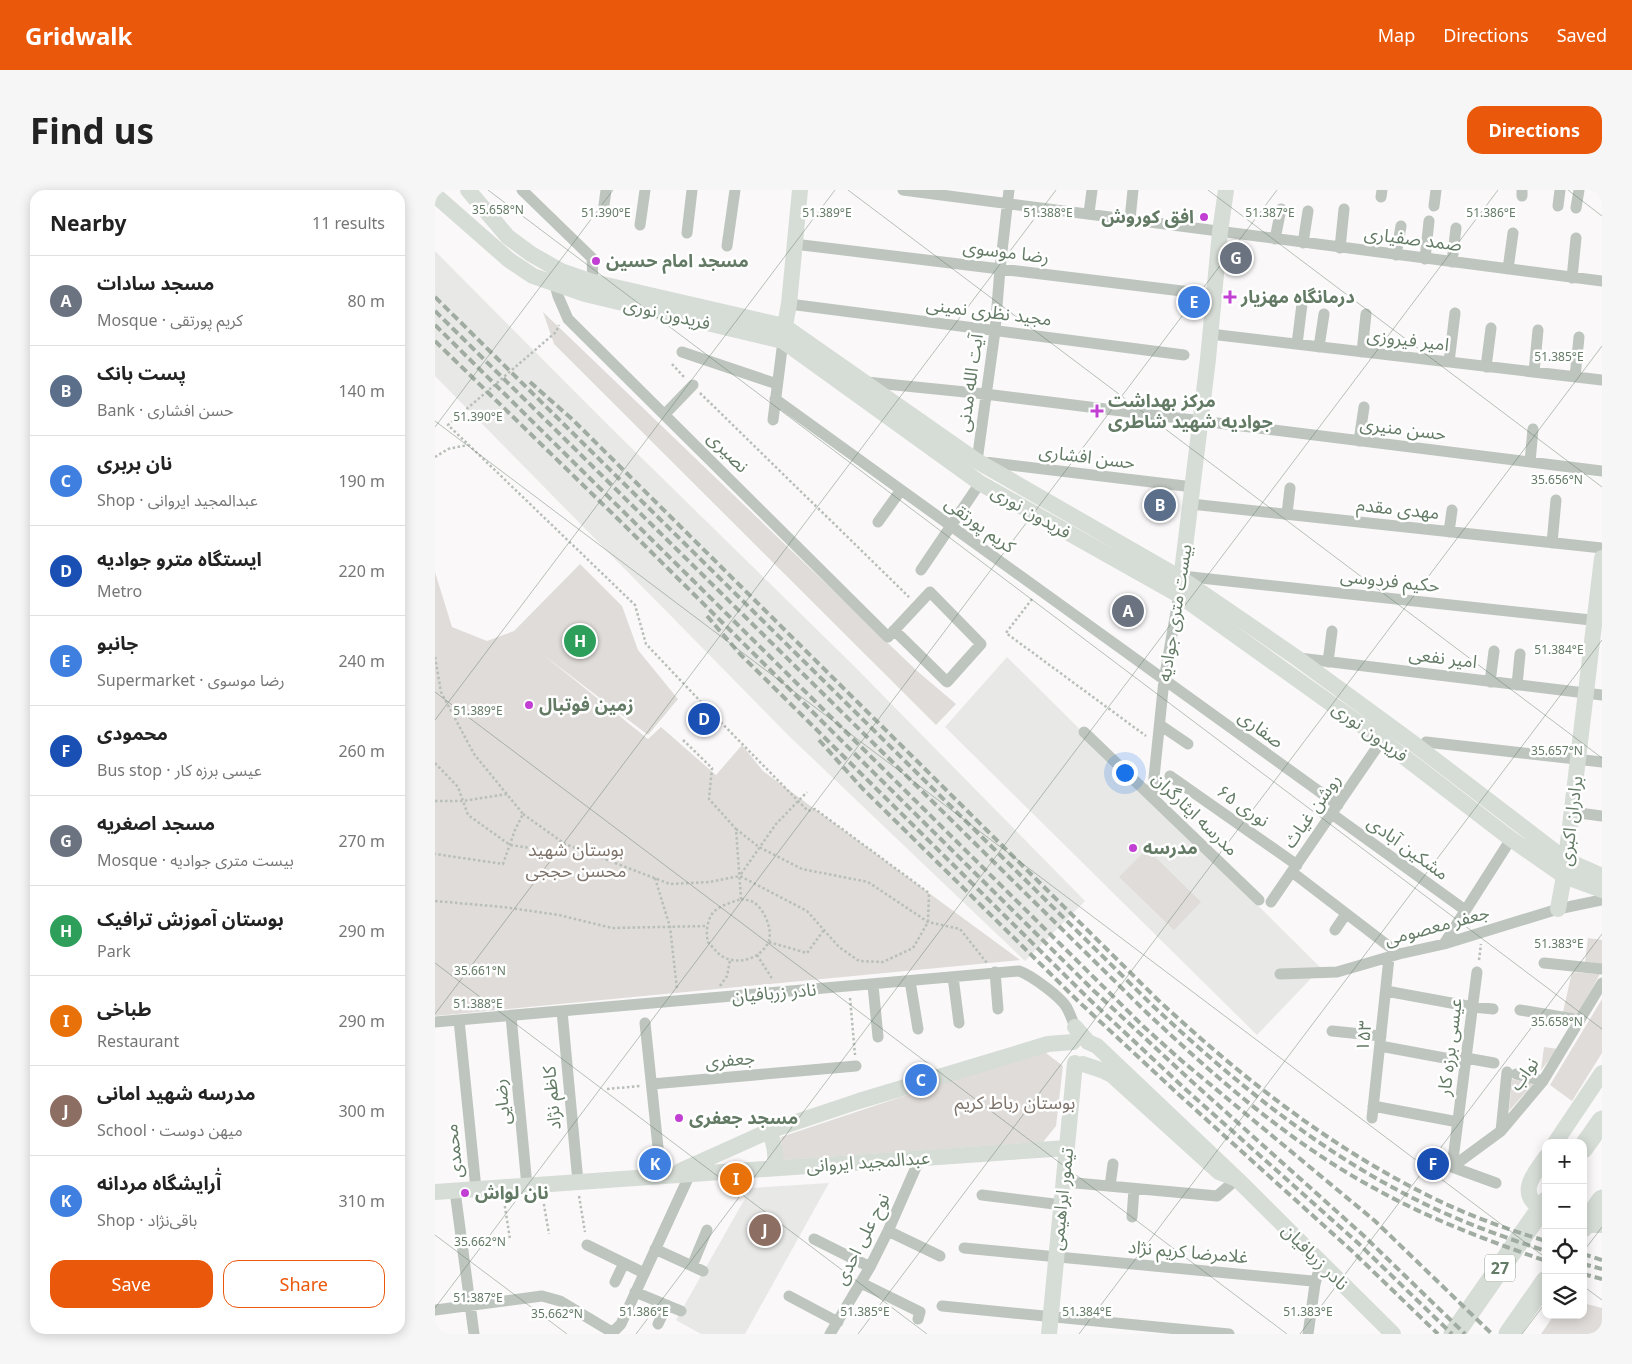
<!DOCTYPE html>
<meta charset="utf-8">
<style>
:root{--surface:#fff;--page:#f6f6f6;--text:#222;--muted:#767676;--line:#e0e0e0;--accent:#ea580c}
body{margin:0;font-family:"Noto Sans","Noto Sans Arabic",sans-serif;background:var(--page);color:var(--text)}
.controls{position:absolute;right:15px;bottom:15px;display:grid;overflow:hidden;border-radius:10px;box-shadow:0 2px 12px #0003}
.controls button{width:45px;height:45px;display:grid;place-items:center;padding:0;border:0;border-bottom:1px solid var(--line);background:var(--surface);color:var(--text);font:25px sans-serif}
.you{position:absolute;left:689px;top:582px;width:18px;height:18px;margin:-12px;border:4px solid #fff;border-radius:50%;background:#1a73e8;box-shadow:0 0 0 8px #1a73e833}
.badge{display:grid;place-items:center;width:32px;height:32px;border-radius:50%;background:var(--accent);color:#fff;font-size:16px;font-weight:700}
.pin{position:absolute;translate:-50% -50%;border:2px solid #fff;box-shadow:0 1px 5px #0006}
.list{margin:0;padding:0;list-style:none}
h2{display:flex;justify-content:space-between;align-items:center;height:65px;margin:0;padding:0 20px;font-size:21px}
h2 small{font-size:16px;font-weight:400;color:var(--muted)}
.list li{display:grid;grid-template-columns:32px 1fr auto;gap:15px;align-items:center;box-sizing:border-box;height:90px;padding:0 20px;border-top:1px solid var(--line)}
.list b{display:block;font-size:19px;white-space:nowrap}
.list p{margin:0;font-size:16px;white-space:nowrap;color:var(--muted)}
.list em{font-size:16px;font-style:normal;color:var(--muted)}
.actions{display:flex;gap:10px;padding:15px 20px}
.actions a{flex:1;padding:11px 0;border:1px solid var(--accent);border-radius:15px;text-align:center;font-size:18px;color:var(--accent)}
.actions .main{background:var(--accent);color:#fff}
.icon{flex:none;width:28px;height:28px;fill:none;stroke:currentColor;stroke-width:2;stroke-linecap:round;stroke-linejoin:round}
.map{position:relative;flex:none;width:1167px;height:1144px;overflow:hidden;border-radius:15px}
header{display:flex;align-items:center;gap:30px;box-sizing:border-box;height:70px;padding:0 25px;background:var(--accent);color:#fff}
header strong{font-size:24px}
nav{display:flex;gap:28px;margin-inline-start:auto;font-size:18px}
.intro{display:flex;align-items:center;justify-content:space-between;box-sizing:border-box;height:120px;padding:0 30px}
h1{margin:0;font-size:35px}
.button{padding:12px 22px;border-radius:15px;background:var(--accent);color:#fff;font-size:18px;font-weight:700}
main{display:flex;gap:30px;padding:0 30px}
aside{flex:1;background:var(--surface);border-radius:15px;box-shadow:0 2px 12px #0003}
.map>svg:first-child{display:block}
.built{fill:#e8e8e7}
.green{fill:#e0dcd9}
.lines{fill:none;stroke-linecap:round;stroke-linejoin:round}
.path{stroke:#b8beb8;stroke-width:2.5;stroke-dasharray:2.5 2.5;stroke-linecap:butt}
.street{stroke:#bdc5be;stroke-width:11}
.secondary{stroke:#d6dcd6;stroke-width:16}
.highway{stroke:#d6dcd6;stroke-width:21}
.rail{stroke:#a0aca1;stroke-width:4;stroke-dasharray:8 4;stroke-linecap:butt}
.ticks{fill:none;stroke:#637a65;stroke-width:1;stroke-opacity:0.45}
.poi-dot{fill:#c23fd3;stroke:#fff;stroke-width:2}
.labels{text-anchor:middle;stroke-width:5;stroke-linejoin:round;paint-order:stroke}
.shield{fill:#fff;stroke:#92a293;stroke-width:1}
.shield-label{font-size:16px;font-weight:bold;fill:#637a65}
.poi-label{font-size:18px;font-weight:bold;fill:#637a65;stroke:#fff;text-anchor:start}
.street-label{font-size:18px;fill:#637a65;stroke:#fff}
.park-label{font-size:18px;fill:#7e736a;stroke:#fff}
.ticks-label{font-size:12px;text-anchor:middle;fill:#637a65;stroke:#fff;stroke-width:5;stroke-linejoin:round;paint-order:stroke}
</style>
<header>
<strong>Gridwalk</strong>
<nav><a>Map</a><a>Directions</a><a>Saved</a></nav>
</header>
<div class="intro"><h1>Find us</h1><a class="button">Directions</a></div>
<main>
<aside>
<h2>Nearby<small>11 results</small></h2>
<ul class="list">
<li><span class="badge" style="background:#6b7280">A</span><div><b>مسجد سادات</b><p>Mosque · کریم پورتقی</p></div><em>80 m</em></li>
<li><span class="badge" style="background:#5c6f8a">B</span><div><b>پست بانک</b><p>Bank · حسن افشاری</p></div><em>140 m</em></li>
<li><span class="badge" style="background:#3f7fe0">C</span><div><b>نان بربری</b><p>Shop · عبدالمجید ایروانی</p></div><em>190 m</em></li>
<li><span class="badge" style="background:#1a4fb4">D</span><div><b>ایستگاه مترو جوادیه</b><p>Metro</p></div><em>220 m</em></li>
<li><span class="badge" style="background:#3f7fe0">E</span><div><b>جانبو</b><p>Supermarket · رضا موسوی</p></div><em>240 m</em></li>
<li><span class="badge" style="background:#1a4fb4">F</span><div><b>محمودی</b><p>Bus stop · عیسی برزه کار</p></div><em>260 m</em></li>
<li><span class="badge" style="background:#6b7280">G</span><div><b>مسجد اصغریه</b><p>Mosque · بیست متری جوادیه</p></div><em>270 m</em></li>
<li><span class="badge" style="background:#2e9e5b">H</span><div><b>بوستان آموزش ترافیک</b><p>Park</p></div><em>290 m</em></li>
<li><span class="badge" style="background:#e8710a">I</span><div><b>طباخی</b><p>Restaurant</p></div><em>290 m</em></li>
<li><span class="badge" style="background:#8d6e63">J</span><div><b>مدرسه شهید امانی</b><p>School · میهن دوست</p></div><em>300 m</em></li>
<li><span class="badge" style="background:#3f7fe0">K</span><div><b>آٰرایشگاه مردانه</b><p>Shop · باقی‌نژاد</p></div><em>310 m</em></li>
</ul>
<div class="actions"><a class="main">Save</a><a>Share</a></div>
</aside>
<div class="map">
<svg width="1167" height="1144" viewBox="0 0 1167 1144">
<rect width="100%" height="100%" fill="#faf8f9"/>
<path class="built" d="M0 61 169 231 420 477 650 711 590 771 353 545 0 186Z
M572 467 886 778 822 845 510 537Z
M394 993 310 1144H266L241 1130 316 998Z"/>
<path class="green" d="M108 122 481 480 521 514 501 535 119 154Z
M145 374 187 416 203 460 243 509 213 545 106 463 213 549 226 537 281 585 307 555 328 581 585 770 0 826V382L17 437 52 451 79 441Z
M712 659 766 712 739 740 684 687Z
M1153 748 1167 750V774L1150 772Z
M1137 782 1165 784 1143 824 1128 822Z
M1167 809V863L1137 911 1115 895Z
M1109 857 1123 859 1106 880Z
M607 860 628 876 621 936 608 952 348 970 346 947Z
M1077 889 1098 894 1074 921Z
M1148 1113 1167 1118V1144H1106L1119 1125H1148Z"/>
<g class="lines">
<path class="path" d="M237 174 249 187
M265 203 474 407
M0 267 13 259 33 255
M597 409 571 443 711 546
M0 467 6 502 39 564 88 624 80 640 68 674 0 664
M248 550 277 578 274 609 301 639 306 709
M0 573 23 597 33 625 75 655 110 660
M0 611H28L72 604
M88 624 130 654 235 694 274 692 305 686 372 721 404 757 424 771 448 772 478 758 493 732 494 703 380 619 373 621 267 513 211 454 200 415 13 235 121 142 124 135
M301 639 324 657 367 679 433 692 493 732 525 739 552 773
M306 684 341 634 372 602
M220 688 235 737 242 799
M306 709C310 710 315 710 318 712 329 718 339 741 333 753 323 772 295 777 281 761 279 758 275 755 273 752 270 742 273 725 281 720 289 714 298 712 306 709Z
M0 711 68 717 124 725 177 738 272 736
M334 752 372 763 389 740
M322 765 338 790
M1044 770 1046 754
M285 796 292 786 295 770
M415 808 420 865
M172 899 205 896
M144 1006 150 1042
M108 1009 114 1044
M69 1011 75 1049"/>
<path class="street" d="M87 0 157 68 158 92
M468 0 1167 91
M574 0 565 79 560 141 542 271 758 297
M1087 6V0
M946 7 947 0
M999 16 1001 0
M1123 16 1125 0
M1141 18 1144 0
M168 23 171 0
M654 23 657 0
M695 29 698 0
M205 35 210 0
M252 43 257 0
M840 49 846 19
M868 53 873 21
M359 54 780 105
M292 56 300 0
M905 58 909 19
M961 65 966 36
M990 69 994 31
M1017 72 1021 38
M1073 79 1078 43
M1137 88 1141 48
M120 95 123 106 133 129 453 447 495 402 546 454 512 492 459 440
M354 114 749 165
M775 144 1167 190
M862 154 867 114
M884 157 889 124
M247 162 342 194
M927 162 931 124
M1014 172 1020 123
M1051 177 1056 138
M1099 182 1103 140
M1140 187 1144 147
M431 192 550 204 1167 281
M340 209 903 615
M230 224 258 195
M338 230 348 151
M924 251 929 217
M1095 272 1098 239
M756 314 1167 358
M852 324 855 298
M443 332 466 300
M1014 342 1017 320
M1117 353 1121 310
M486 380 545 293
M747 386 1165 431
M864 468 1167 505
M893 472 897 441
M1055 492 1059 461
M1082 495 1085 464
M725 535 753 554
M649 542 824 710
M991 552 1167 572
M735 586 862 675
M717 607 729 490 744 405
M1137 622 1167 626
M897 624 1030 720
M857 682 964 764
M836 712 947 550
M900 740 911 724
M1009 754 1076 649
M1109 773 1167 779
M560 782 563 819
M845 784 902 782 964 764 1009 754 1123 719 1167 710
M518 787 524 833
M475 791 483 839
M438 795 443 847
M951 801 1038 817 1058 819
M1085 820 1145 830
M127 821 143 992
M76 826 92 996
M24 830 41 999
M0 832 584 781C596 785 626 807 632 818 636 826 640 835 641 844
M210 833 226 986
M897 841 946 846
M945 856 1031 872
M1031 868 1059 873
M1081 884 1108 891
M217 894 421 876
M938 916 1023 932
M937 928 954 768
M1066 941 1072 882
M1017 977 1066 941 1108 891 1167 793
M1017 977 1042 782
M1017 977 1061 993
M630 992 782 1006 802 989
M675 996 678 974
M20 1001 39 1144
M547 1005 627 1015
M697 1027 699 999
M453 1041 505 1066
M379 1049 435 1077
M152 1055 209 1083
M529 1058 877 1091 880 1094
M220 1059 268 1081
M257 1076 272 1040
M180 1092 189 1073
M426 1093 485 1122 483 1129
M200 1102 246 1121
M354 1106 403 1132
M507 1116 794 1144
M0 1120 107 1106 125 1111 175 1141 181 1139 186 1134 255 984
M223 1134 232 1115
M395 1144 435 1077 453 1041 485 968
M873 1144 880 1094 886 1072"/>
<path class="secondary" d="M33 0 73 47 96 64 126 81 158 92 349 136 542 271 747 389 862 468 978 553 1131 670 1167 686
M0 5 74 70 98 86 150 104 348 151 545 293 744 405 947 550 1076 649 1129 686 1167 700
M348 146 354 114 365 0
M745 398 773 169 785 42 791 0
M1123 719 1129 686 1167 368
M640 837 653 852 662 856 802 989 784 982 677 885 669 881 648 874
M334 941C340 954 341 964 340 978
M1120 953 1167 883
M1111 967C1096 988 1081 1005 1111 1022
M245 981 334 941 424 911 613 854 638 852
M802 989 958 1144
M0 1002 632 958
M1148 1035H1167
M614 1144 640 873"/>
<path class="highway" d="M1148 958 1167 931
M1148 1037 1167 1010
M1019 1144 1111 1012
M1074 1144 1111 1091"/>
<path class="rail" d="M0 107 716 814C800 893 889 966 994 1016 1032 1034 1071 1048 1111 1061
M0 121 710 821C779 886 854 952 937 997 992 1028 1051 1050 1111 1071
M0 135 708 836 747 871 940 1031 1057 1144
M0 151 184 330 659 801 753 888 929 1046 1030 1144
M95 192 138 230 722 809C805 886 893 956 994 1006 1032 1025 1071 1039 1111 1051
M272 426 305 464 654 809 748 897 923 1053 1017 1144
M384 550 427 598 643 811 742 903 917 1061 1003 1144
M1148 1064 1167 1070
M1148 1074 1167 1079
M1148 1084 1167 1089"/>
</g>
<path class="ticks" d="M53 0 1167 839M413 0 1167 568M773 0 1167 297M1133 0 1167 26M0 231 1111 1068M0 237 178 0M0 502 852 1144M0 530 400 0M0 773 492 1144M0 824 621 0M0 1045 132 1144M1148 1062 1167 1037M1148 1096 1167 1110M0 1118 842 0M201 1144 1063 0M423 1144 1167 156M644 1144 1167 450M865 1144 1167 744M1087 1144 1111 1112"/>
<g class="poi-dot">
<circle cx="769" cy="27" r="5"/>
<circle cx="161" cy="71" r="5"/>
<path d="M792.5 99.5h5v5h5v5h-5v5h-5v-5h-5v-5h5z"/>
<path d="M659.5 213.5h5v5h5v5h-5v5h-5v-5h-5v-5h5z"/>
<circle cx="94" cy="515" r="5"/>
<circle cx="698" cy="658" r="5"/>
<circle cx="244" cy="928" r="5"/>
<circle cx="30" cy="1003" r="5"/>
</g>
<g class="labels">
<rect class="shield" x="1050" y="1064.5" width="30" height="27" rx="4"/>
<g class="shield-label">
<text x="1065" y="1084">27</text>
</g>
<g class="poi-label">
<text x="759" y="33" text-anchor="end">افق کوروش</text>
<text x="171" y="77">مسجد امام حسین</text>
<text x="806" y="113">درمانگاه مهزیار</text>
<text x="673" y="217">مرکز بهداشت<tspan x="673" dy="21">جوادیه شهید شاطری</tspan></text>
<text x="104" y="521">زمین فوتبال</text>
<text x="708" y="664">مدرسه</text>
<text x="254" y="934">مسجد جعفری</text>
<text x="40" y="1009">نان لواش</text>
</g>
<g class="street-label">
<text transform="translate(978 49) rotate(7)" y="6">صمد صفیاری</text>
<text transform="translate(571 62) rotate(7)" y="6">رضا موسوی</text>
<text transform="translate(554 122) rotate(7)" y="6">مجید نظری نمینی</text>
<text transform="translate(232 124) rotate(13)" y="6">فریدون نوری</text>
<text transform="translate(973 150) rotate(7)" y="6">امیر فیروزی</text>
<text transform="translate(535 193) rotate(-82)" y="6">آیت‌ الله مدنی</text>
<text transform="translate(968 239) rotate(7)" y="6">حسن منیری</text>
<text transform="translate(293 262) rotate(45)" y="6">نصیری</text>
<text transform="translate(652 267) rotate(7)" y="6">حسن افشاری</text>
<text transform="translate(963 319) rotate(6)" y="6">مهدی مقدم</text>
<text transform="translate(596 322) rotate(30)" y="6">فریدون نوری</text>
<text transform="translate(545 335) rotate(36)" y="6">کریم پورتقی</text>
<text transform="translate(955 391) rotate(6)" y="6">حکیم فردوسی</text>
<text transform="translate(740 423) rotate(-81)" y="6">بیست متری جوادیه</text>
<text transform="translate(1008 468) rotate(7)" y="6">امیر نفعی</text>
<text transform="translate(826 539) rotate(36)" y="6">صفاری</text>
<text transform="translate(935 542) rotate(36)" y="6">فریدون نوری</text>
<text transform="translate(808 616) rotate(35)" y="6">نوری ۶۵</text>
<text transform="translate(877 621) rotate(-55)" y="6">روشن غیاث</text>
<text transform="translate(760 624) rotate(44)" y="6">مدرسه ایثارگران</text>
<text transform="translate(1136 631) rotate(-83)" y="6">برادران اکبری</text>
<text transform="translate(973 658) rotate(36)" y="6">مشکین آبادی</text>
<text transform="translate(1002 736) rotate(-15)" y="6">جعفر معصومی</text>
<text transform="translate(339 803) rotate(-5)" y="6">نادر زربافیان</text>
<text transform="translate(929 846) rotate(-84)" y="6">۱۵۳</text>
<text transform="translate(1015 857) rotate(-83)" y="6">عیسی برزه کار</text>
<text transform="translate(295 870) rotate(-5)" y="6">جعفری</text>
<text transform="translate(1089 884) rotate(-54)" y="6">نواب</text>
<text transform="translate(117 908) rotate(-95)" y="6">کاظم نژاد</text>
<text transform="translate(67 912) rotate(-96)" y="6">رضایی</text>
<text transform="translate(19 961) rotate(-96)" y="6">محمدی</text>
<text transform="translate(433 972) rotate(-4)" y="6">عبدالمجید ایروانی</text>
<text transform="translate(627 1009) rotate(-84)" y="6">تیمور ابراهیمی</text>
<text transform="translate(427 1049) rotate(-63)" y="6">نوح علی احدی</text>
<text transform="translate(753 1062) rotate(5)" y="6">غلامرضا کریم نژاد</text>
<text transform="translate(880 1067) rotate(45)" y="6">نادر زربافیان</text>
</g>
<g class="park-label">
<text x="141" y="666">بوستان شهید<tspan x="141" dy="21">محسن حججی</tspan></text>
<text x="580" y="919">بوستان رباط کریم</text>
</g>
</g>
<g class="ticks-label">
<text x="63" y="24">35.658°N</text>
<text x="171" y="27">51.390°E</text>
<text x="392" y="27">51.389°E</text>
<text x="613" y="27">51.388°E</text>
<text x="835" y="27">51.387°E</text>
<text x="1056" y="27">51.386°E</text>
<text x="1124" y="171">51.385°E</text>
<text x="43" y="231">51.390°E</text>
<text x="1122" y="294">35.656°N</text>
<text x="1124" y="464">51.384°E</text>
<text x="43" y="525">51.389°E</text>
<text x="1122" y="565">35.657°N</text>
<text x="1124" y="758">51.383°E</text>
<text x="45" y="785">35.661°N</text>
<text x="43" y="818">51.388°E</text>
<text x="1122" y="836">35.658°N</text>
<text x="45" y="1056">35.662°N</text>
<text x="43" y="1112">51.387°E</text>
<text x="209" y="1126">51.386°E</text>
<text x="430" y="1126">51.385°E</text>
<text x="652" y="1126">51.384°E</text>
<text x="873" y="1126">51.383°E</text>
<text x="122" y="1128">35.662°N</text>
</g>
</svg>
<div class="controls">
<button>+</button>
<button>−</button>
<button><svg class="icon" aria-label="locate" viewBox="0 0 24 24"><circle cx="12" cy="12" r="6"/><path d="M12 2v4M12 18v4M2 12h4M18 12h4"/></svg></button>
<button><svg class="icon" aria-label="layers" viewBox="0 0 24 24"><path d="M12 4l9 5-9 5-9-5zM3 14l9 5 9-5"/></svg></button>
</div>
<div class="you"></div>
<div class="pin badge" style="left:693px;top:421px;background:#6b7280">A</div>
<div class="pin badge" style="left:725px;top:315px;background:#5c6f8a">B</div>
<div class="pin badge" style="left:486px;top:890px;background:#3f7fe0">C</div>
<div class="pin badge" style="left:269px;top:529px;background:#1a4fb4">D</div>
<div class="pin badge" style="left:759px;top:112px;background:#3f7fe0">E</div>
<div class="pin badge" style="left:998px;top:974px;background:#1a4fb4">F</div>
<div class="pin badge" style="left:801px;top:68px;background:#6b7280">G</div>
<div class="pin badge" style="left:145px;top:451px;background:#2e9e5b">H</div>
<div class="pin badge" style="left:301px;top:989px;background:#e8710a">I</div>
<div class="pin badge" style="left:330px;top:1040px;background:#8d6e63">J</div>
<div class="pin badge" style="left:220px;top:974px;background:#3f7fe0">K</div>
</div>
</main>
